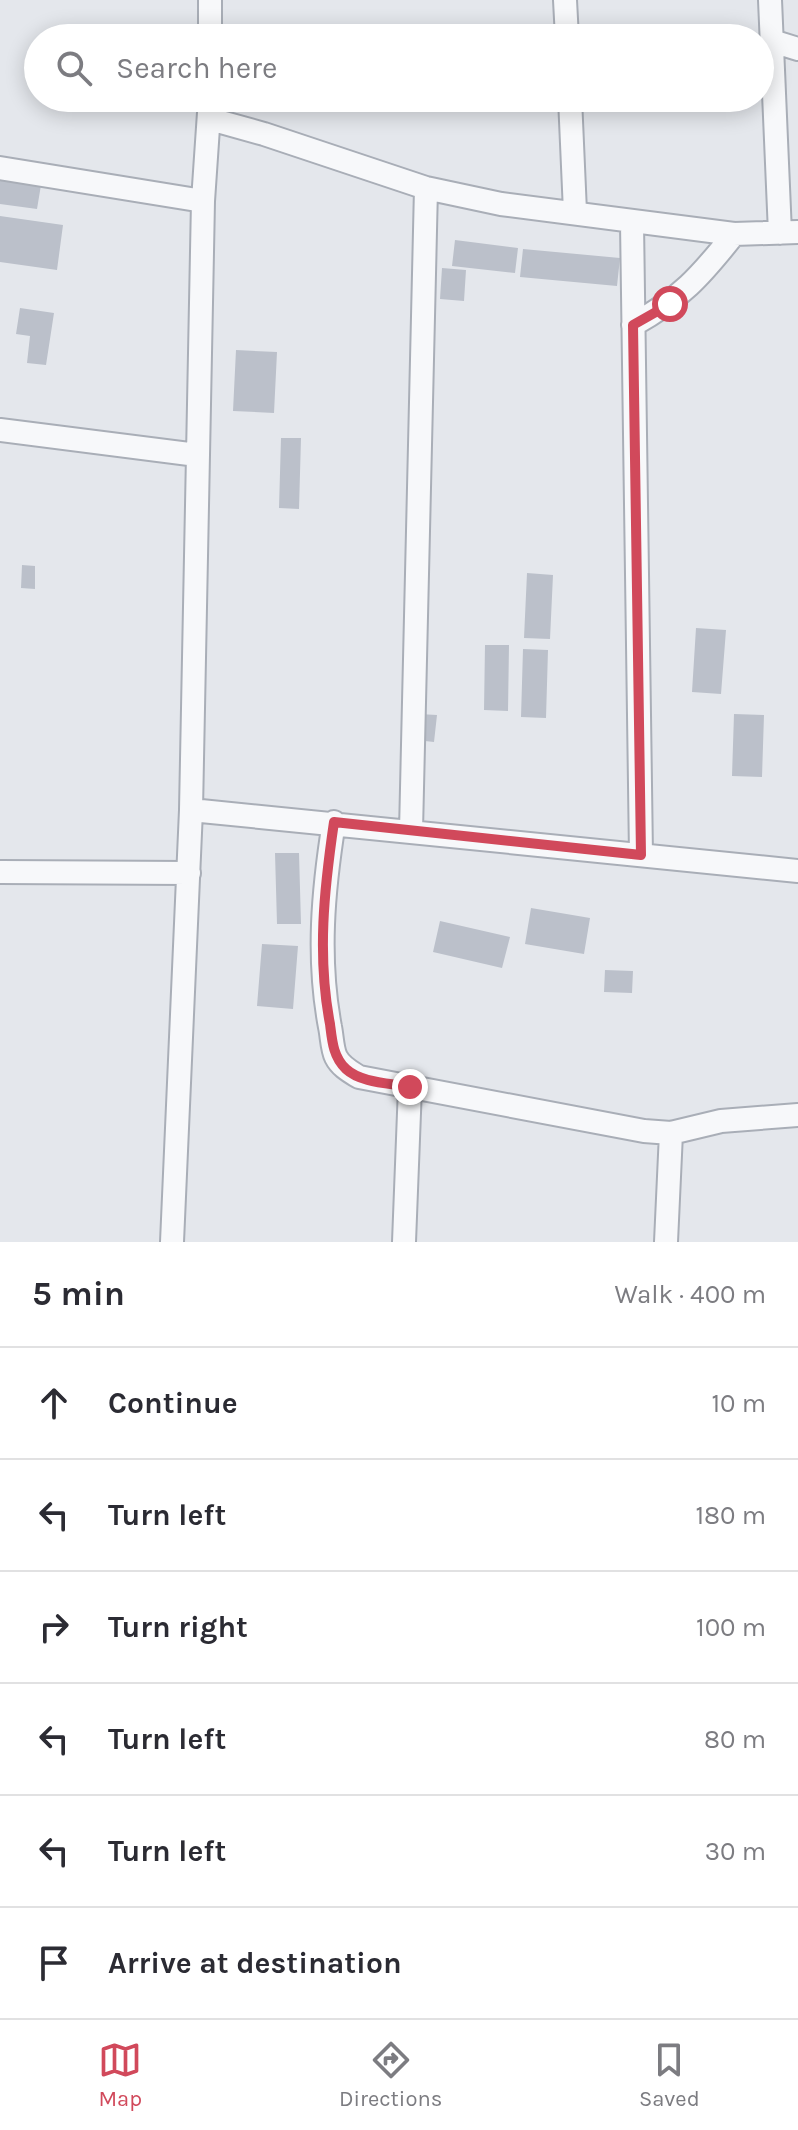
<!DOCTYPE html>
<meta charset="utf-8">
<style>
:root{--surface:#fff;--page:#f7f7f7;--text:#2b2b33;--muted:#7c7c81;--line:#e1e1e2;--accent:#d1495b}
body{margin:0;font-family:Karla,sans-serif;background:var(--page);color:var(--text)}
.stop{position:absolute;width:24px;height:24px;margin:-18px;border:6px solid #d1495b;border-radius:50%;background:#fff}
.stop.end{background:#d1495b;border-color:#fff;box-shadow:0 2px 8px #0008}
.list{margin:0;padding:0;list-style:none}
h2{display:flex;justify-content:space-between;align-items:center;height:104px;margin:0;padding:0 32px;font-size:34px}
h2 small{font-size:26px;font-weight:400;color:var(--muted)}
.list li{display:grid;grid-template-columns:52px 1fr auto;gap:24px;align-items:center;box-sizing:border-box;height:112px;padding:0 32px;border-top:2px solid var(--line)}
.list b{display:block;font-size:30px;white-space:nowrap}
.list em{font-size:26px;font-style:normal;color:var(--muted)}
.icon{flex:none;width:44px;height:44px;fill:none;stroke:currentColor;stroke-width:2;stroke-linecap:round;stroke-linejoin:round}
.map{position:relative;flex:none;width:798px;height:1242px;overflow:hidden}
.search{position:absolute;background:var(--surface);box-shadow:0 4px 20px #0003;left:24px;right:24px;top:24px;height:88px;display:flex;align-items:center;gap:20px;box-sizing:border-box;padding:0 28px;border-radius:44px;color:var(--muted);font-size:30px}
.sheet{height:776px;background:var(--surface)}
nav{display:flex;justify-content:space-around;align-items:center;box-sizing:border-box;height:112px;border-top:2px solid var(--line);background:var(--surface);font-size:22px;color:var(--muted)}
nav a{display:grid;justify-items:center;gap:4px}
nav .on{color:var(--accent)}
.map>svg:first-child{display:block}
.building{fill:#bbc0ca}
.lines{fill:none;stroke-linecap:round;stroke-linejoin:round}
.street-casing{stroke:#a9aeb7;stroke-width:26}
.street{stroke:#f7f8fa;stroke-width:22}
.route{stroke:#d1495b;stroke-width:10}
</style>
<div class="map">
<svg width="798" height="1242" viewBox="0 0 798 1242">
<rect width="100%" height="100%" fill="#e4e7ec"/>
<path class="building" d="M0 179 41 185 37 209 0 204Z
M0 216 63 225 57 270 0 262Z
M455 240 518 248 515 273 452 266Z
M523 249 620 258 617 286 520 277Z
M442 268 466 270 464 301 440 299Z
M20 308 54 313 46 365 27 363 30 336 16 334Z
M236 350 277 352 274 413 233 411Z
M281 438H301L299 509 279 508Z
M22 565 35 566V589L21 588Z
M527 573 553 575 550 639 524 638Z
M696 628 726 630 721 694 692 692Z
M485 645H509L508 711 484 710Z
M523 649 548 650 546 718 521 717Z
M419 714 437 715 434 742 416 740Z
M734 714 764 715 762 777 732 776Z
M275 853H299L301 924H277Z
M531 908 590 918 584 954 525 944Z
M440 921 510 937 502 968 433 952Z
M262 944 298 946 293 1009 257 1006Z
M605 970 633 971 632 993 604 992Z"/>
<g class="lines">
<g class="street-casing">
<path id="street" d="M210 0V38
M565 0 567 38
M770 0 780 233
M772 41 798 49
M570 98 575 212
M210 119 264 134 426 188 501 204 734 234 798 232
M0 168 203 201
M632 223 641 855
M633 325C681 298 700 277 734 234
M0 430 197 455
M191 810 798 871
M334 822C323 891 317 958 330 1027 332 1036 332 1049 336 1057 341 1067 351 1072 359 1077L644 1131 671 1133 666 1242
M411 831 426 188
M0 872 189 873
M671 1133 721 1121 798 1115
M172 1242 191 810 203 201 210 98
M404 1242 410 1087"/>
</g>
<use href="#street" class="street"/>
</g>
<g class="lines">
<path class="route" d="M410 1087C390 1083 361 1083 346 1069 333 1057 332 1040 330 1024 317 956 324 890 334 822L641 855 633 325 670 304"/>
</g>
</svg>
<div class="stop" style="left:670px;top:304px"></div>
<div class="stop end" style="left:410px;top:1087px"></div>
<div class="search"><svg class="icon" aria-label="search" viewBox="0 0 24 24"><circle cx="10" cy="10" r="6"/><path d="M15 15l6 6"/></svg>Search here</div>
</div>
<section class="sheet">
<h2>5 min<small>Walk · 400 m</small></h2>
<ul class="list">
<li><svg class="icon" aria-label="ahead" viewBox="0 0 24 24"><path d="M12 20V5M6 11l6-6 6 6"/></svg><div><b>Continue</b></div><em>10 m</em></li>
<li><svg class="icon" aria-label="left" viewBox="0 0 24 24"><path d="M17 20v-9H6M10 6l-5 5 5 5"/></svg><div><b>Turn left</b></div><em>180 m</em></li>
<li><svg class="icon" aria-label="right" viewBox="0 0 24 24"><path d="M7 20v-9h11M14 6l5 5-5 5"/></svg><div><b>Turn right</b></div><em>100 m</em></li>
<li><svg class="icon" aria-label="left" viewBox="0 0 24 24"><path d="M17 20v-9H6M10 6l-5 5 5 5"/></svg><div><b>Turn left</b></div><em>80 m</em></li>
<li><svg class="icon" aria-label="left" viewBox="0 0 24 24"><path d="M17 20v-9H6M10 6l-5 5 5 5"/></svg><div><b>Turn left</b></div><em>30 m</em></li>
<li><svg class="icon" aria-label="arrive" viewBox="0 0 24 24"><path d="M6 21V4h12l-3 4 3 4H6"/></svg><div><b>Arrive at destination</b></div></li>
</ul>
</section>
<nav>
<a class="on"><svg class="icon" aria-label="map" viewBox="0 0 24 24"><path d="M3 6l6-2 6 2 6-2v14l-6 2-6-2-6 2zM9 4v14M15 6v14"/></svg>Map</a>
<a><svg class="icon" aria-label="directions" viewBox="0 0 24 24"><path d="M12 3l9 9-9 9-9-9zM9 14v-3h6M13 9l2 2-2 2"/></svg>Directions</a>
<a><svg class="icon" aria-label="saved" viewBox="0 0 24 24"><path d="M7 4h10v16l-5-4-5 4z"/></svg>Saved</a>
</nav>
